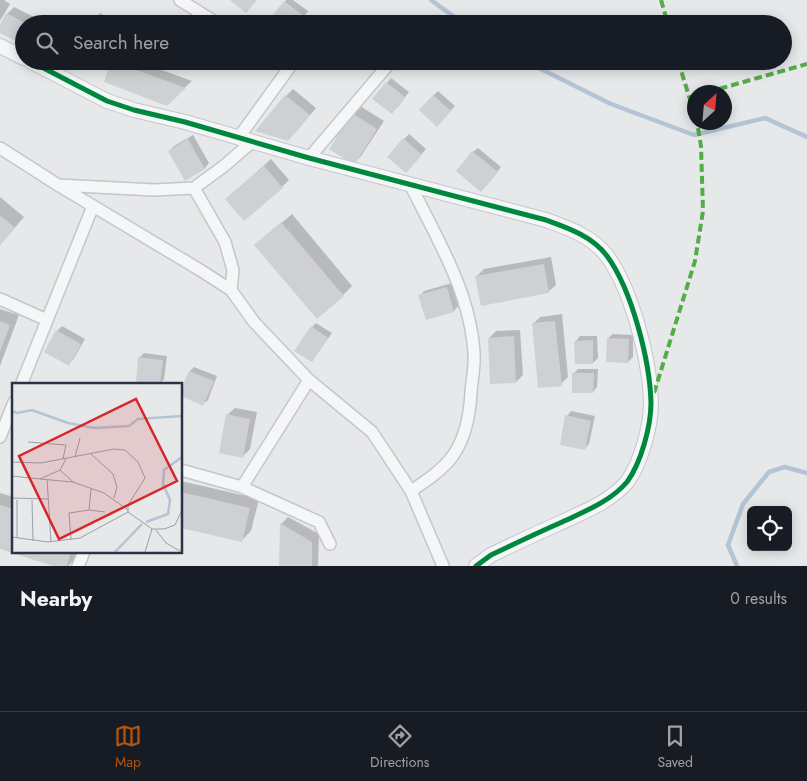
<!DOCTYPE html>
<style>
:root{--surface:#171b24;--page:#20242c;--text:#f1f3f6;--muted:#9ea1a6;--line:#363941;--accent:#b45309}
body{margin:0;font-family:Jost,sans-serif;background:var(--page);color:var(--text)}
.controls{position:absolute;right:15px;bottom:15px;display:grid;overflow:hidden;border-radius:8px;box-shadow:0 2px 12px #0003}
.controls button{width:45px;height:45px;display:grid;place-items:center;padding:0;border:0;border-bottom:1px solid var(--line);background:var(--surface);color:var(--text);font:25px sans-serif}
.compass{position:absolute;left:687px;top:85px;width:45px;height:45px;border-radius:50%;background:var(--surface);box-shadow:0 2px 12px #0003;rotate:26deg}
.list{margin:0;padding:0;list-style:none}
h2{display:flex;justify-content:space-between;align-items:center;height:65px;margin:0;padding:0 20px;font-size:21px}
h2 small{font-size:16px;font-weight:400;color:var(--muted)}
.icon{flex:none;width:28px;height:28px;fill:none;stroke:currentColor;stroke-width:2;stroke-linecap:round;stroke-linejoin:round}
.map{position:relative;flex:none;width:807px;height:566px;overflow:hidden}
.search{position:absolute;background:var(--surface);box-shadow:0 2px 12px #0003;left:15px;right:15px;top:15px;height:55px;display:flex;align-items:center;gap:12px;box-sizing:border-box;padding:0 18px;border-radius:28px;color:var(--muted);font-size:19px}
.sheet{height:145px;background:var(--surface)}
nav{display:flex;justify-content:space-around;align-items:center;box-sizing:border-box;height:70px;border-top:1px solid var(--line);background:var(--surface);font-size:14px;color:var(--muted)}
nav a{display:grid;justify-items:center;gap:2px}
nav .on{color:var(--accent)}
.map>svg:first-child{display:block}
.shadow{fill:#0003}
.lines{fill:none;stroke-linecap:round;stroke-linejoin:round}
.stream{stroke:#b4c4d5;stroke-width:4.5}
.building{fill:#ced0d3}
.minor-casing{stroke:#c4c6c8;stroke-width:14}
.tertiary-casing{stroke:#c4c6c8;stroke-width:16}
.minor{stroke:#f5f6f7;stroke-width:11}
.tertiary{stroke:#f5f6f7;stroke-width:14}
.quiet{stroke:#54ac47;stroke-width:4;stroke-dasharray:8 4;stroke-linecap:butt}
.cycleway-casing{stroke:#f4f6f9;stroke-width:8}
.cycleway{stroke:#00873e;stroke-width:5}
.inset-river{fill:none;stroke:#b4c4d5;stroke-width:2.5}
.inset-road{fill:none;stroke:#9ba0a8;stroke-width:1}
.view{fill:#d62828;fill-opacity:0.15;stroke:#d62828;stroke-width:2.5}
.inset-edge{fill:none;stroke:#2b3445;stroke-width:2.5}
</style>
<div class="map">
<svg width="807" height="566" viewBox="0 0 807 566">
<rect width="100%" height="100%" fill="#e6e8ea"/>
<path class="shadow" d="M0 0H4L10 4 0 21Z
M286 0H293L308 11 298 24 285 2Z
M14 7 48 24H24L0 32V28L7 14Z
M100 13 116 23 115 24H91Z
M113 61H137L192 81 167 104Z
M391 78 409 92 397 108 387 83Z
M293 89 316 108 295 133 286 96Z
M438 91 455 106 442 120 433 96Z
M360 106 384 121 361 156 354 163 353 114Z
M409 134 426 149 411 167 404 139Z
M193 135 209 163 205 168 185 179 169 151 174 146Z
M478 148 501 167 486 186 473 152Z
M271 159 289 180 282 187 234 192Z
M0 197 24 217 0 245Z
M292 214 352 286 343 295 266 236Z
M551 257 556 285 548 292 477 276 484 269Z
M452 283 458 306 454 311 420 296 424 291Z
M0 309 19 315 0 366Z
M562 314 568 377 561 384 533 324 540 317Z
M316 323 332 333 312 361V327Z
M62 326 85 339 73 360 68 364 57 331Z
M520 330 523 375 516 382 489 338 496 331Z
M613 334 633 335V357L628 362 608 338Z
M580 336H597L598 358 593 363 576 341Z
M144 353 167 356 164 379 160 384 139 358Z
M194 367 217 376 208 400 203 404 190 371Z
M578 369H598L597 387 593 392 573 374Z
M235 408 257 412 250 449 243 456 227 415Z
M571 411 595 416 589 444 584 449 567 416Z
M181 481 259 499 251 531 242 540 181 526Z
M0 493 14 497V552H77L75 559 68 566H57L0 548Z
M288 517 319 534 318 566H280L281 524Z"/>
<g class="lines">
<path class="stream" d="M431 0 464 24
M525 61 611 104 694 135 765 118 807 137
M737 566 728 545 743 504 769 472 785 467 807 473"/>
</g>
<path class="building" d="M230 0H257L246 13Z
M284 1 304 16 298 24H271L268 21Z
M6 13 27 24H24V45L0 33V25Z
M95 16 105 24H90Z
M111 61 186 88 167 106 104 82Z
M386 82 405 97 392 114 372 99Z
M285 95 310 115 288 141 255 131Z
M433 95 451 111 437 127 419 110Z
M352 113 377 129 354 165 329 149Z
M403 138 422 155 406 173 387 157Z
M188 139 205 169 185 181 168 151Z
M472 151 498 172 481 192 456 171Z
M264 166 283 188 244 221 225 199Z
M0 215 15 228 0 245Z
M281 222 344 296 317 319 254 245Z
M544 264 549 293 481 306 475 276Z
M447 287 454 312 426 320 418 295Z
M0 321 10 325 0 352Z
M555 321 562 386 538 388 532 323Z
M311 326 328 338 312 362 294 351Z
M56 330 81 344 69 366 44 352Z
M514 336 516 383 490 384 488 338Z
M607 338 629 339 628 363 606 362Z
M593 340V364H575L574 341Z
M138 357 163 360 160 385 136 382Z
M189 371 214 381 203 406 181 396V389Z
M572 373H594L593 393H572Z
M226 414 250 419 243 458 219 453Z
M565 415 591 421 585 450 560 445Z
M181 492 250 508 242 542 181 528Z
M0 505 14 509V552H71L67 566H53L0 549Z
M280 523 312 542V566H279Z"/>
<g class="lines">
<g class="minor-casing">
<path id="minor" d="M180 0 218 24
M239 137 289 68 279 61
M0 148 58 185 154 190 194 188 224 166 253 141
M309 158 388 65
M410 184C436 237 471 293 474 354 475 366 472 379 471 392 470 413 465 439 452 457 441 471 426 481 411 491
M58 185 200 270 231 290 254 322 309 380 372 432 411 491 443 566
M194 188 225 242 233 270 231 290
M0 299 47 320
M21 385 93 206
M0 437 14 402
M181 470 242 487 319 522 330 544
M242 487 309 380
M78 566 84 552"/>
</g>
<g class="tertiary-casing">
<path id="tertiary" d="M0 46 24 58
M30 61 107 101 134 110 185 122 309 158 546 220C568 228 592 236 607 256 632 290 650 361 651 403 651 426 641 463 627 482 610 502 583 512 560 523 537 533 514 544 491 555L476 566"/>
</g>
<use href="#minor" class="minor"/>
<use href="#tertiary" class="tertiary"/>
<path class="quiet" d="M661 0 668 24
M678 61 694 112
M708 92 807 64
M654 393 695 261 703 211 701 146 697 122"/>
<g class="cycleway-casing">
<path id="cycleway" d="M30 61 107 101 134 110 185 122 309 158 546 220C568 228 592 236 607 256 632 290 650 361 651 403 651 426 641 463 627 482 610 502 583 512 560 523 537 533 514 544 491 555L476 566"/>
</g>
<use href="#cycleway" class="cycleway"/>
</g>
<g transform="translate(12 383)">
<rect width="170" height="170" fill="#e6e8ea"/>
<path class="inset-river" d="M0 28 5 30 20 27 56 40 82 45 117 43 126 36 170 33M134 139 156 131 158 117 151 101 152 87 170 74M103 169 130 141"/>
<path class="inset-road" d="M16 59 54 62 51 76M79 71 101 91 105 104 102 115M63 74 68 55M0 79 29 80 102 66 113 67 126 79 133 95 116 122V129M48 87 61 99M0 93 28 96 48 87 54 76M28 96 61 99 92 110 116 127M35 96 39 159M0 115 36 116M5 117V155M20 117 21 158M77 127 79 106M144 147 154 160 170 169M0 154 36 159 68 155 116 129 140 146H152L163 142 170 127M59 157 57 130 77 127 93 129M133 169 140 146"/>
<path class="view" d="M124 16 165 98 47 156 7 73Z"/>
<rect width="170" height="170" class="inset-edge"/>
</g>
</svg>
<div class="controls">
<button><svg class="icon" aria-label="locate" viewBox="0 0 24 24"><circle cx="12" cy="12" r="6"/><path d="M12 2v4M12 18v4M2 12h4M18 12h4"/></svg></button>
</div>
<svg class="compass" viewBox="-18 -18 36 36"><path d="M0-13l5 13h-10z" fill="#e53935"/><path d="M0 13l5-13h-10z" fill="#9ea1a6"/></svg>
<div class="search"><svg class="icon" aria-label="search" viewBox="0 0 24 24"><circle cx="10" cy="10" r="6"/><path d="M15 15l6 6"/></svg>Search here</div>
</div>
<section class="sheet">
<h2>Nearby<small>0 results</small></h2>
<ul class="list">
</ul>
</section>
<nav>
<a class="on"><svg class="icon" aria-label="map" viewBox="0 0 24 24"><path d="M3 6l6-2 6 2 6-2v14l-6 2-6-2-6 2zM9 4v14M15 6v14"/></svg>Map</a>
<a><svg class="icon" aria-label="directions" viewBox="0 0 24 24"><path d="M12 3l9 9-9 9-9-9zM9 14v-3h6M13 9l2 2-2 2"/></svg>Directions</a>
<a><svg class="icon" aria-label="saved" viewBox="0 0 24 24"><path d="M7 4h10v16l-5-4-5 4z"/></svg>Saved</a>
</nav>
